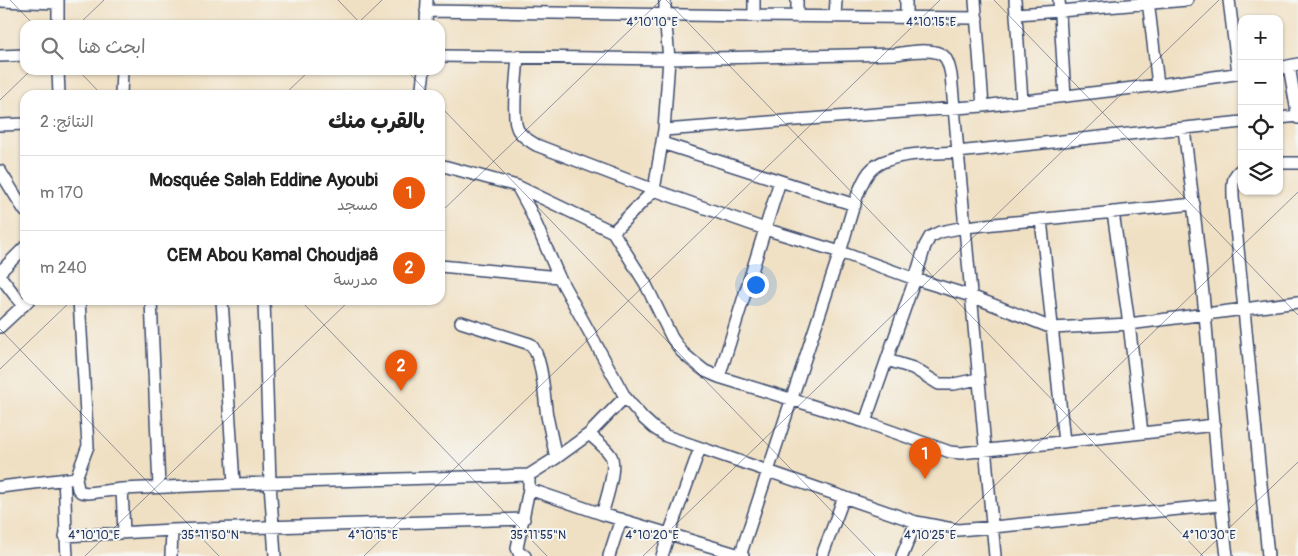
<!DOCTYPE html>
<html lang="ar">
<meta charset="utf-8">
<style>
:root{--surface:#fff;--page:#f2f2f2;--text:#222;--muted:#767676;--line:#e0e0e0;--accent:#ea580c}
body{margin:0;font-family:Pangolin,"Playpen Sans Arabic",sans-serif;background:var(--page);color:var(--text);direction:rtl}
.controls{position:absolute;right:15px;top:15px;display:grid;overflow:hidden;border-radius:10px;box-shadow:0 1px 4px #0004}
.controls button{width:45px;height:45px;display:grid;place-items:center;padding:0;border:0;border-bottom:1px solid var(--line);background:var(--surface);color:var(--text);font:25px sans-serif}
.you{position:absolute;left:755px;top:284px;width:18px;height:18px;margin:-12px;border:4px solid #fff;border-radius:50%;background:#1a73e8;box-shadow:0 0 0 8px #1a73e833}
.badge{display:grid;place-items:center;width:32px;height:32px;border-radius:50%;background:var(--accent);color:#fff;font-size:16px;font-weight:700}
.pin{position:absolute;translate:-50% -41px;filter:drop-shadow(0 1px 2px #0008)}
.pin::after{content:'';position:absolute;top:26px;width:18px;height:15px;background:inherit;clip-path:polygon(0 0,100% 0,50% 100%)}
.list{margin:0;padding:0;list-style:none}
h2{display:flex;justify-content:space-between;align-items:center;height:65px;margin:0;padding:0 20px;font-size:21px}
h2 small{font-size:16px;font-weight:400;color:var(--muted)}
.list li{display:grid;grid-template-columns:32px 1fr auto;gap:15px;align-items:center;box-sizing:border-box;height:75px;padding:0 20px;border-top:1px solid var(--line)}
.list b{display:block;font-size:19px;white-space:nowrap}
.list p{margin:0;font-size:16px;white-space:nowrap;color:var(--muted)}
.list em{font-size:16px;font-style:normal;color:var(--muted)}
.icon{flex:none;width:28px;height:28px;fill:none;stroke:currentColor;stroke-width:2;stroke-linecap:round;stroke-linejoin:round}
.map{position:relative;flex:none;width:1298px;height:556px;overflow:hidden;direction:ltr}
.search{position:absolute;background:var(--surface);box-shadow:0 1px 4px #0004;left:20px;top:20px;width:425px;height:55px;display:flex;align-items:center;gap:12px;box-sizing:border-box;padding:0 18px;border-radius:15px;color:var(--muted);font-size:19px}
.panel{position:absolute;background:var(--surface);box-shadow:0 1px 4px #0004;left:20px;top:90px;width:425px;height:215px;border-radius:15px;direction:rtl}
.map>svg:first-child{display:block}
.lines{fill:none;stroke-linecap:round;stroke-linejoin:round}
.street-casing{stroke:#3b4a6d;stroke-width:14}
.street{stroke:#fff;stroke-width:11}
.ticks{fill:none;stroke:#1b2f5e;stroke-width:1;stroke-opacity:0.45}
.ticks-label{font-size:12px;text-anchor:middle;fill:#1b2f5e;stroke:#f6f6f2;stroke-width:4;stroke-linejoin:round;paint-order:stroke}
</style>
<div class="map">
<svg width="1298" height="556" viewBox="0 0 1298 556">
<rect width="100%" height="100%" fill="#f6f6f2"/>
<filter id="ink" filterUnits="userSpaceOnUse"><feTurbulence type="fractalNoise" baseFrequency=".02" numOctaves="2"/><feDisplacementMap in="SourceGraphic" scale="10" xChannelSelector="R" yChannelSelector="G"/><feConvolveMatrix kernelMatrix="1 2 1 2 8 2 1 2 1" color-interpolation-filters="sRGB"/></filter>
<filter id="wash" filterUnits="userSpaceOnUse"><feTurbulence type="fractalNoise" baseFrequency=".0096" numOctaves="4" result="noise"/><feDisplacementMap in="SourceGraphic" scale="20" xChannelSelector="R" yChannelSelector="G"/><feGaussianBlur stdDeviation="1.12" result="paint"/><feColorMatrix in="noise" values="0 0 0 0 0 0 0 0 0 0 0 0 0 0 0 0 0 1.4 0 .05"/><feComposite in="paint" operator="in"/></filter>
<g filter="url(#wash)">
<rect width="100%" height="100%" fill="#f0e0c3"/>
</g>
<g filter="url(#ink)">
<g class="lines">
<g class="street-casing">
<path id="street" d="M797 0V17
M906 0V17
M975 0 983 106
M1015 0 1022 101
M1059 0 1065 96
M1148 0 1158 85
M1229 0 1238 73
M0 1 58 3
M426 11 754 16 977 18
M1016 14 1060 11 1187 0
M754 16V0
M835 17 836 0
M58 25V0
M426 25 427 0
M0 56 25 55
M440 56 669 59 896 54C909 52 939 46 946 59 949 64 950 70 951 75L995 556
M518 56C517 73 511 118 518 130 522 137 530 141 536 145L654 190 765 229 840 252 915 279 971 296 1052 328 1129 324 1298 302
M1289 66 1298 118
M1279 68 1298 64
M58 70 59 95
M121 95 122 70
M421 95 424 70
M1279 118 1298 116
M0 125 25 124
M1184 129C1192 190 1199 252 1205 314 1212 394 1217 475 1227 556
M664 130 983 106 1158 85 1242 73
M662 143 855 205
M1279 163H1298
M440 165 517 186 529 208 559 277 625 397 643 418 654 428 666 436 916 522 958 530 993 527 1221 505
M1242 169C1231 176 1233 185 1233 197L1268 556
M0 171 25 211
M517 186 613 232 645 283 672 338 682 352 691 360 705 371 719 377 865 422 950 452 961 453 1215 425
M1113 212 1129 324 1142 433
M1041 219 1064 442
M613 232 654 190 664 130 669 59 665 15V0
M440 266 559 277
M0 272 25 247
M0 276 23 306
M79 300 88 446 76 478 78 489 81 492 88 493 122 489 234 484 529 475 556 458 589 434 625 397
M151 300 159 487
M222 300 234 484
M264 300 270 483 275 556
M461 322 530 344C543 355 544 399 547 416 550 430 553 444 556 458
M0 327 29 300
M887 360 913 368 939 384H954L978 379
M719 377 780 181
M865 422 915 279 925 246 930 237 940 232 965 227 1194 204
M589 434C596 440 606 448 611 456 617 467 606 501 602 514
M529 475V489L602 514 743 556
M64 480C66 505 65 531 67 556
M0 487 76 478
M122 489 124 533
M65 536 172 530 524 519
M171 556 172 530
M525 556 519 553 517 548 529 489
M609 556 621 519
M662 556 669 534 700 448
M740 556 840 252C847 231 856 189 869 172 874 166 881 162 888 160 910 152 935 154 957 152L1242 122
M822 556 844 497
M902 556 916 522"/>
</g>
<use href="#street" class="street"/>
</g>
</g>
<path class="ticks" d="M10 0 34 25M338 0 362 25M666 0 1203 556M994 0 1298 315M78 25 104 0M356 25 382 0M78 70 102 95M406 70 430 95M284 95 310 70M0 100 31 70M440 106 875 556M440 213 661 0M300 300 547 556M0 329 219 556M0 369 72 300M85 556 350 300M364 556 940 0M643 556 1219 0M922 556 1298 192M1200 556 1298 462"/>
<g class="ticks-label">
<text x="652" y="26">4°10'10"E</text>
<text x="931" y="26">4°10'15"E</text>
<text x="210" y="539">35°11'50"N</text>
<text x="538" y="539">35°11'55"N</text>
<text x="94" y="539">4°10'10"E</text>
<text x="373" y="539">4°10'15"E</text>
<text x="652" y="539">4°10'20"E</text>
<text x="930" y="539">4°10'25"E</text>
<text x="1209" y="539">4°10'30"E</text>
</g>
</svg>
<div class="controls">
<button>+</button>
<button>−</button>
<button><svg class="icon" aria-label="locate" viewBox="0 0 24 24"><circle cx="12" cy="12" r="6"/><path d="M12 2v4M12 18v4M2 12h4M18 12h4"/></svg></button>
<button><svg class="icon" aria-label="layers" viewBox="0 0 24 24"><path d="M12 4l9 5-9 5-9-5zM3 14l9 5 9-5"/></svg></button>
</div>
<div class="you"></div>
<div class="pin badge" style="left:925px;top:479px">1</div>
<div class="pin badge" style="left:401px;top:391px">2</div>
<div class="search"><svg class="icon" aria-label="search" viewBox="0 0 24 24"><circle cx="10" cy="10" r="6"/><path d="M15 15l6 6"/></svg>ابحث هنا</div>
<section class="panel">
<h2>بالقرب منك<small>النتائج: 2</small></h2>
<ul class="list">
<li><span class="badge">1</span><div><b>Mosquée Salah Eddine Ayoubi</b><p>مسجد</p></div><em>170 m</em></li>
<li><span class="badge">2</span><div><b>CEM Abou Kamal Choudjaâ</b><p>مدرسة</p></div><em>240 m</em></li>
</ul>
</section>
</div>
